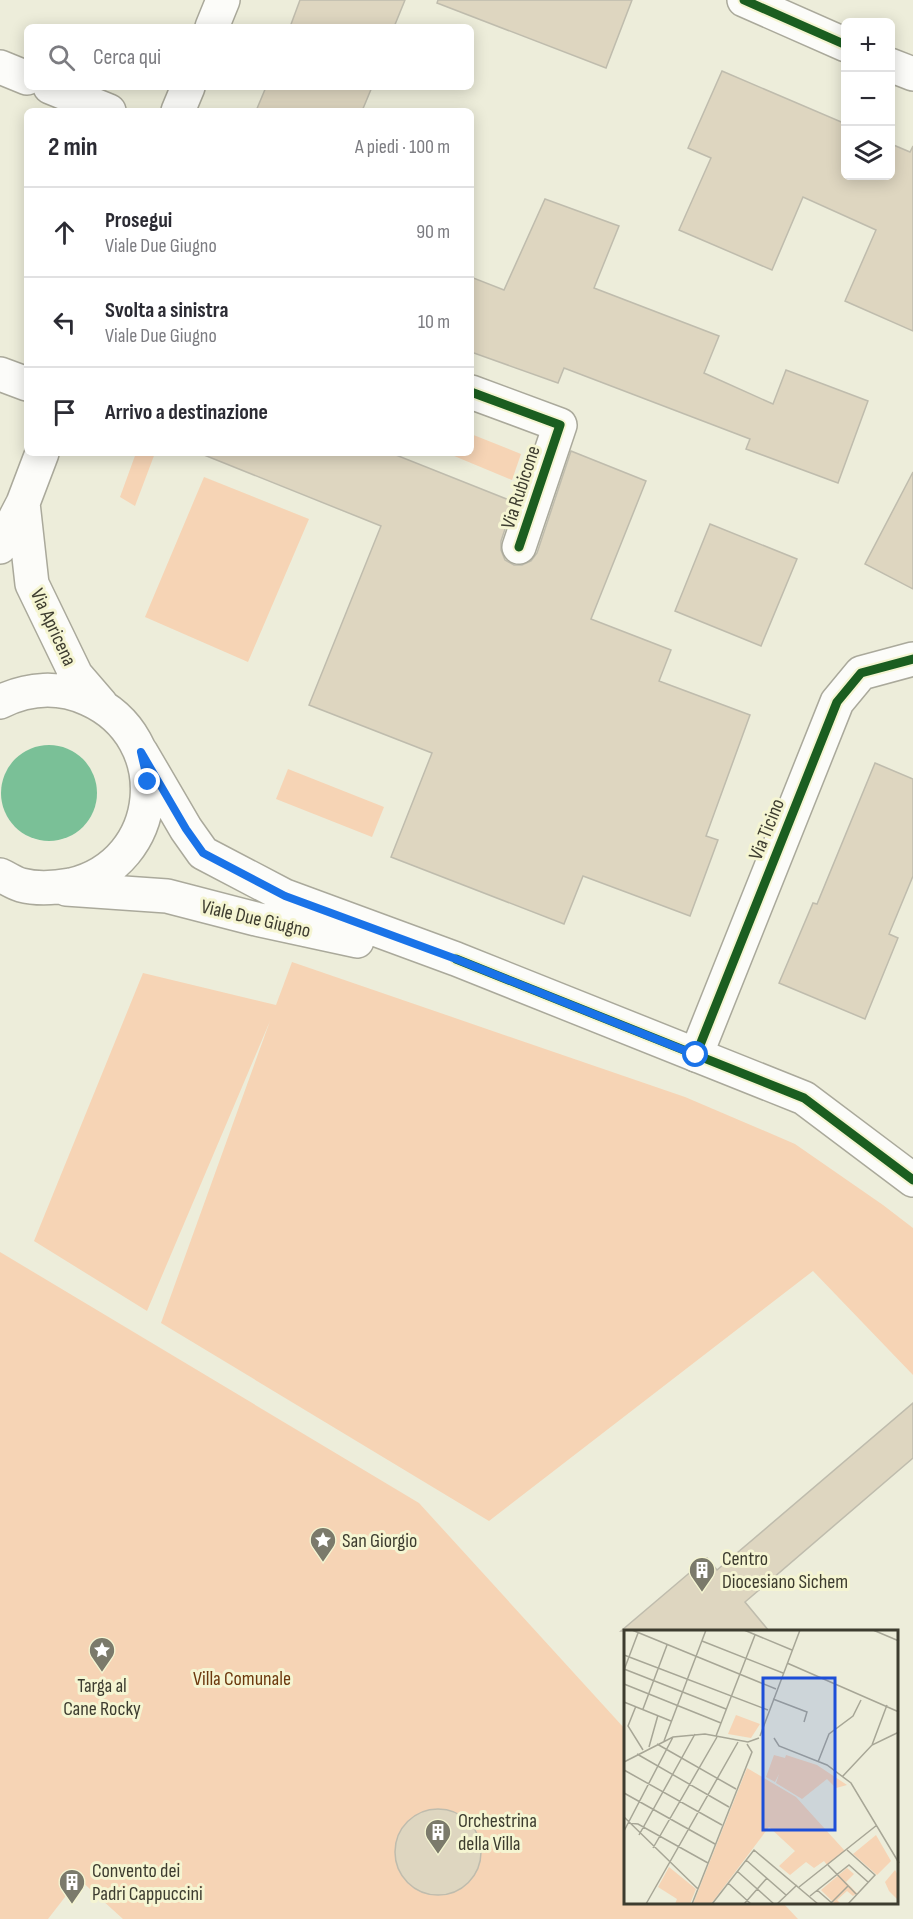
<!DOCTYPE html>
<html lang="it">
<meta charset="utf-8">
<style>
:root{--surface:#fff;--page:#f7f7f7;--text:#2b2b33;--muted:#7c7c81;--line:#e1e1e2}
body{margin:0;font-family:"Sofia Sans Condensed",sans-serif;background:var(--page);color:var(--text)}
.controls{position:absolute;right:18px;top:18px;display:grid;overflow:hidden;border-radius:9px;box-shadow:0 3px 15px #0003}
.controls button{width:54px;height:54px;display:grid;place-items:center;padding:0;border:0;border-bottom:2px solid var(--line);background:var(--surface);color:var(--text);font:30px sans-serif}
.stop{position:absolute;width:18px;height:18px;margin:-14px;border:4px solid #1a73e8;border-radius:50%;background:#fff}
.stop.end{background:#1a73e8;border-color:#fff;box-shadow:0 2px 6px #0008}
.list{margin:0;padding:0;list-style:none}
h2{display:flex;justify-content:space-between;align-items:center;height:78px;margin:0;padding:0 24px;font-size:26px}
h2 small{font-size:20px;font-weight:400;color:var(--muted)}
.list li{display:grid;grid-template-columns:39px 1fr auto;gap:18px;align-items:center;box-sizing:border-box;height:90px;padding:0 24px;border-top:2px solid var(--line)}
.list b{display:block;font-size:22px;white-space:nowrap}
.list p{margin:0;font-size:20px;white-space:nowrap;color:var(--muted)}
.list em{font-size:20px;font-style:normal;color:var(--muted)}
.icon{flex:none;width:33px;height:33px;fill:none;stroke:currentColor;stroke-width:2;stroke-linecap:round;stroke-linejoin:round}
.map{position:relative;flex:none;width:913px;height:1919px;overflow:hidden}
.search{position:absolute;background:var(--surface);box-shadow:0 3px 15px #0003;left:24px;top:24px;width:450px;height:66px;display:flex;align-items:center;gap:15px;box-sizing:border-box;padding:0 21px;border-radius:9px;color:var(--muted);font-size:22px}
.panel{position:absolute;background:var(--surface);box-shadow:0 3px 15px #0003;left:24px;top:108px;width:450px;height:348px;border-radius:9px}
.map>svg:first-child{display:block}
.green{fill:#f6d4b5}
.water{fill:#7ac097}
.building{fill:#ded6c0;stroke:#bfbcad;stroke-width:1.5}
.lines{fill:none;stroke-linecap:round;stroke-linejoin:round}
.minor-casing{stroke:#aaa99b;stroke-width:36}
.secondary-casing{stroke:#aaa99b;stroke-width:36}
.minor{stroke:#fcfcf9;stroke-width:33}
.secondary{stroke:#fcfcf9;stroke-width:33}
.cycleway-casing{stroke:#f5f5d2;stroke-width:13}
.cycleway{stroke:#1b5e20;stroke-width:9}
.route{stroke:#1a73e8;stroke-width:8}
.labels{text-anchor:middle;stroke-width:6;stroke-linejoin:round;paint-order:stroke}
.street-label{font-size:20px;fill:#3d3c2f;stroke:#f5f5d2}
.poi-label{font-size:20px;fill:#3d3c2f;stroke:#f5f5d2;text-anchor:start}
.park-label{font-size:20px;fill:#6c380d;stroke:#f5f5d2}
.inset-road{fill:none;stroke:#a7a696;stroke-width:1.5}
.view{fill:#1d4ed8;fill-opacity:0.15;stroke:#1d4ed8;stroke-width:3}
.inset-edge{fill:none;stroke:#3d3c2f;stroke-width:3}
</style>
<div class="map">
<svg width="913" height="1919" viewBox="0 0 913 1919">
<rect width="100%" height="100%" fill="#ededda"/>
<path class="green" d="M471 434 521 454 512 480 447 453H471Z
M136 453H155L135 506 120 497Z
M204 477 309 519 248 662 145 617Z
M288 769 384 807 372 837 276 799Z
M292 962 685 1097 760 1129 795 1144 883 1205 913 1228V1375L813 1271 489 1521 161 1323 270 1021 147 1311 34 1241 143 973 276 1005Z
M0 1252 419 1503 625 1729V1902L783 1903 798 1919H123L79 1879 48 1919H0Z"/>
<path class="water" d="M1 793a48 48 0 1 1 96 0a48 48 0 1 1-96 0Z"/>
<path class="building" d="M300 0H405L394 27H290Z
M438 0H632L606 68 437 3Z
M722 71 846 124V176H891V144L910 152 913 146V331L845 301 876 230 803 197 772 270 679 230 711 158 688 148Z
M266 87H372L362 111H256Z
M545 199 619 226 594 288 719 336 704 373 773 404 786 370 868 401 838 483 746 449 750 439 564 368 558 383 471 352V277L504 290Z
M571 451 646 481 591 619 671 650 659 681 750 715 706 836 718 840 690 916 583 876 564 924 391 857 432 753 309 705 381 526 204 455V453H391L514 502 501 541V550L505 560 514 565H522L531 561 537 553Z
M913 472V589L865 564Z
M710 524 797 559 761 646 675 611Z
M875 763 913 779V876L889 934 898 938 865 1019 779 983 813 903 817 904Z
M913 1403V1458L745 1602 769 1631H621L707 1558 717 1570Z
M395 1852a43 43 0 1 1 86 0a43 43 0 1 1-86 0Z"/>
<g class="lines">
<g class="minor-casing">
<path id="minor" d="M744 0 846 45
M890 65 913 74
M0 67 27 78
M50 87 109 111
M0 374 27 384
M471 392 560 425 519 547
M696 1055 837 702 861 673 913 659"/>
</g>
<g class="secondary-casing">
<path id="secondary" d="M212 27 223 0
M178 111 188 87
M23 503 32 584 76 675 101 704
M0 547 23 503 42 453
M0 702C28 688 59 686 88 699 175 738 164 863 71 885 55 888 36 889 21 885 14 883 7 878 0 875
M141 752 186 829 203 853 285 896 456 959 804 1098 913 1180
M66 889 167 896 256 919 357 941"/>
</g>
<use href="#minor" class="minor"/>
<use href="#secondary" class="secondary"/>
<g class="cycleway-casing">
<path id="cycleway" d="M744 0 846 45
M471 392 560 425 519 547
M456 959 804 1098 913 1180
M696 1055 837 702 861 673 913 659"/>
</g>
<use href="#cycleway" class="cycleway"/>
</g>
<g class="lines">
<path class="route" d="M148 782 141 752 186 829 203 853 285 896 456 959 696 1055"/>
</g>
<defs>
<g id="sight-pin" transform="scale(1.35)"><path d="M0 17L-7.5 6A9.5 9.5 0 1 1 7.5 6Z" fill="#7b7a6b" stroke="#f5f5d2"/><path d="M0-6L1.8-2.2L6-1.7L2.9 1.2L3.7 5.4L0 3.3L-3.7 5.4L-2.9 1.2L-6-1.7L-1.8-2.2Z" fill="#fff"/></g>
<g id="building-pin" transform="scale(1.35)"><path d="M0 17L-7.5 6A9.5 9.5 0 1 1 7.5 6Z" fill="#7b7a6b" stroke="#f5f5d2"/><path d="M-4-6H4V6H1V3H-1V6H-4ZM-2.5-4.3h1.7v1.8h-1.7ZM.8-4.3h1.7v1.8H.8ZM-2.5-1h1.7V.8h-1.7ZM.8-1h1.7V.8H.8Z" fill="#fff"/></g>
</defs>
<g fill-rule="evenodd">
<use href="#sight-pin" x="323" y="1540"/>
<use href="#building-pin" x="702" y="1570"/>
<use href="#sight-pin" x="102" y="1650"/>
<use href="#building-pin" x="438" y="1832"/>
<use href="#building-pin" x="72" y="1882"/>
</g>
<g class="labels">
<g class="street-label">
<text transform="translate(520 487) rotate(-72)" y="7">Via Rubicone</text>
<text transform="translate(54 627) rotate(65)" y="7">Via Apricena</text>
<text transform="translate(766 829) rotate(-68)" y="7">Via Ticino</text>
<text transform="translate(256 918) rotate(13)" y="7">Viale Due Giugno</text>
</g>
<g class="poi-label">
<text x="342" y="1547">San Giorgio</text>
<text x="722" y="1565">Centro<tspan x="722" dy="23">Diocesiano Sichem</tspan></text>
<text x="102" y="1692" text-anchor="middle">Targa al<tspan x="102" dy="23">Cane Rocky</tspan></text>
<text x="458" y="1827">Orchestrina<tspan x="458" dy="23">della Villa</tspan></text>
<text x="92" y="1877">Convento dei<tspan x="92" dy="23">Padri Cappuccini</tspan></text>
</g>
<g class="park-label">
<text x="242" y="1685">Villa Comunale</text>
</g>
</g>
<g transform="translate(624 1630)">
<rect width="274" height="274" fill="#ededda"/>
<path d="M112 85 136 94 127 108 104 104ZM150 125 161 128 162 125 193 135 223 155 212 158 203 149 178 169 152 153 155 144 151 152 142 147ZM123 138 172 167 221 221 203 235 200 231 190 238 182 232 166 245 155 236 171 221 145 197 87 274H69ZM252 205 267 231 253 245 229 224ZM45 237 72 259 66 274H51L53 269 34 257ZM223 238 230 244 222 252 233 263 229 266 223 261 213 270 217 274H211L197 260ZM271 240 274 245V270L265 261 261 252Z" fill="#f6d4b5"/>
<path class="inset-road" d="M8 0 152 59M120 0 168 20M249 0 275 11M78 11 159 43M0 25 144 80M163 33 275 82M0 39 102 79M0 40 14 3M0 54 97 93M149 69 183 82 180 92M0 72 47 91M12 76 4 96 19 120M19 79 43 15M92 106 131 5M136 106 176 0M150 108 155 116 203 135 227 153 275 233M40 111 82 0M33 114 112 159M248 115 263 75M25 117 34 85M13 124 105 177M0 132 49 107 81 104 124 112 135 108M194 132 205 104 229 86 237 70M0 140 98 195M218 147 248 115 275 102M0 163 91 214M0 187 74 259M4 193 14 194 84 233M0 201 49 107M15 205 71 104M29 218 93 107M223 220 251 245 224 274M122 230 162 265M204 235 233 265M113 241 150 274M104 253 127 274M175 257 253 195M193 260 209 274M186 266 225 235 244 252M207 273 224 256M22 274 114 112M68 274 128 122 123 114M88 274 130 220 194 274M120 274 143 248M153 274 173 255"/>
<path class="view" d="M139 48H211V200H139Z"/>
<rect width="274" height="274" class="inset-edge"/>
</g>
</svg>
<div class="controls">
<button>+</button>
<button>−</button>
<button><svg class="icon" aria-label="layers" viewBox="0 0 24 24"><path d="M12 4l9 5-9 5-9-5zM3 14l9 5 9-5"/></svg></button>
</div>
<div class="stop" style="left:696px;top:1055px"></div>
<div class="stop end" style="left:148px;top:782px"></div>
<div class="search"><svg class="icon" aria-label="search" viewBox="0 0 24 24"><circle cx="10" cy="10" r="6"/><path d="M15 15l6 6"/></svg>Cerca qui</div>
<section class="panel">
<h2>2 min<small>A piedi · 100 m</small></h2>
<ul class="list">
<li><svg class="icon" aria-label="ahead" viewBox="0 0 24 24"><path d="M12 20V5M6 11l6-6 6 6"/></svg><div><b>Prosegui</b><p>Viale Due Giugno</p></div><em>90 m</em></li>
<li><svg class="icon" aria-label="left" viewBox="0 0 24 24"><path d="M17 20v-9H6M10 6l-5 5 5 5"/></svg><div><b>Svolta a sinistra</b><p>Viale Due Giugno</p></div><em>10 m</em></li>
<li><svg class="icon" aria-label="arrive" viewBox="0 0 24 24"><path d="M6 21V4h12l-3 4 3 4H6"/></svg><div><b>Arrivo a destinazione</b></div></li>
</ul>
</section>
</div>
